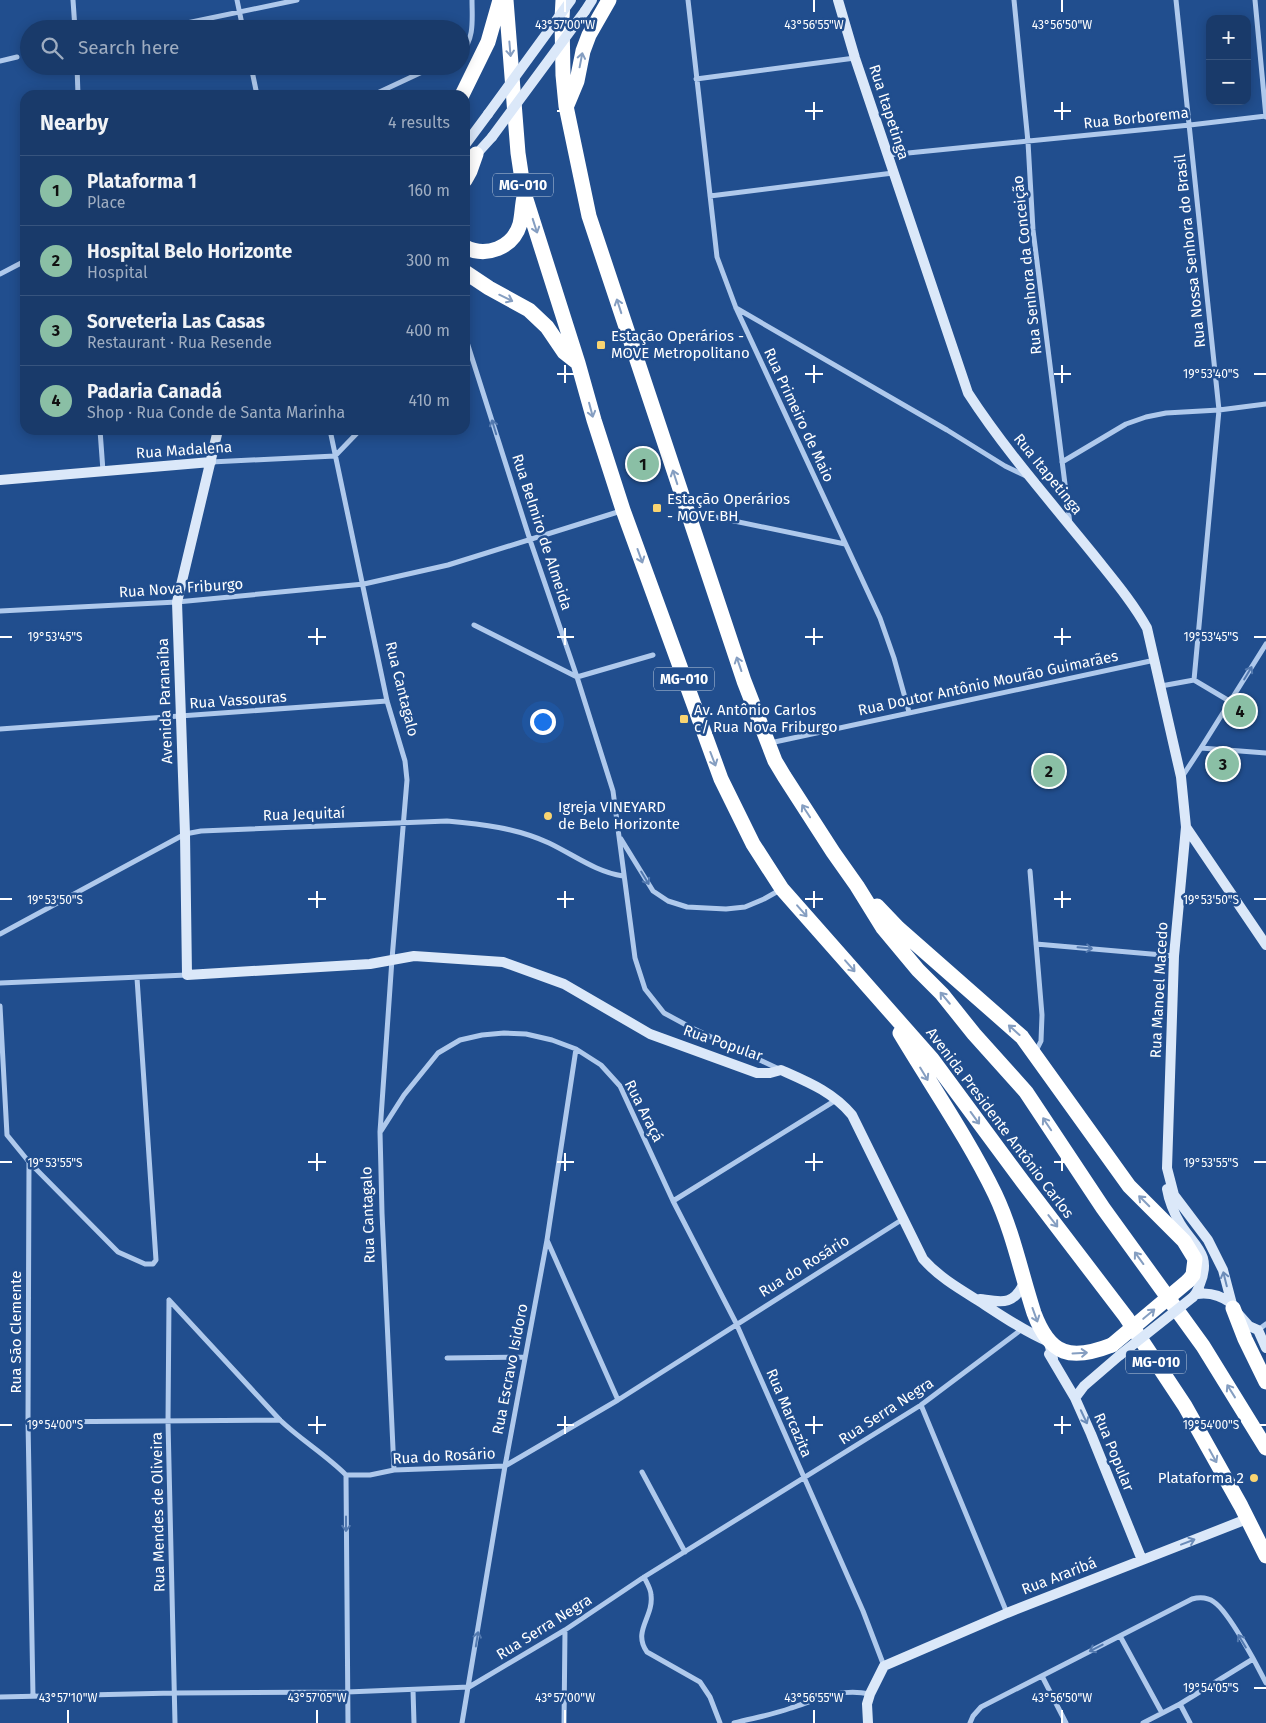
<!DOCTYPE html>
<meta charset="utf-8">
<style>
:root{--surface:#193a6a;--page:#224170;--text:#f1f3f6;--muted:#9fadc1;--line:#37547e;--accent:#8abfa5}
body{margin:0;font-family:"Fira Sans",sans-serif;background:var(--page);color:var(--text)}
.controls{position:absolute;right:15px;top:15px;display:grid;overflow:hidden;border-radius:10px;box-shadow:0 2px 12px #0003}
.controls button{width:45px;height:45px;display:grid;place-items:center;padding:0;border:0;border-bottom:1px solid var(--line);background:var(--surface);color:var(--text);font:25px sans-serif}
.you{position:absolute;left:542px;top:721px;width:18px;height:18px;margin:-12px;border:4px solid #fff;border-radius:50%;background:#1a73e8;box-shadow:0 0 0 8px #1a73e833}
.badge{display:grid;place-items:center;width:32px;height:32px;border-radius:50%;background:var(--accent);color:#111;font-size:16px;font-weight:700}
.pin{position:absolute;translate:-50% -50%;border:2px solid #fff;box-shadow:0 1px 5px #0006}
.list{margin:0;padding:0;list-style:none}
h2{display:flex;justify-content:space-between;align-items:center;height:65px;margin:0;padding:0 20px;font-size:21px}
h2 small{font-size:16px;font-weight:400;color:var(--muted)}
.list li{display:grid;grid-template-columns:32px 1fr auto;gap:15px;align-items:center;box-sizing:border-box;height:70px;padding:0 20px;border-top:1px solid var(--line)}
.list b{display:block;font-size:19px;white-space:nowrap}
.list p{margin:0;font-size:16px;white-space:nowrap;color:var(--muted)}
.list em{font-size:16px;font-style:normal;color:var(--muted)}
.icon{flex:none;width:28px;height:28px;fill:none;stroke:currentColor;stroke-width:2;stroke-linecap:round;stroke-linejoin:round}
.map{position:relative;flex:none;width:1266px;height:1723px;overflow:hidden}
.search{position:absolute;background:var(--surface);box-shadow:0 2px 12px #0003;left:20px;top:20px;width:450px;height:55px;display:flex;align-items:center;gap:12px;box-sizing:border-box;padding:0 18px;border-radius:28px;color:var(--muted);font-size:19px}
.panel{position:absolute;background:var(--surface);box-shadow:0 2px 12px #0003;left:20px;top:90px;width:450px;height:345px;border-radius:15px}
.map>svg:first-child{display:block}
.lines{fill:none;stroke-linecap:round;stroke-linejoin:round}
.street{stroke:#afc9ec;stroke-width:5}
.secondary{stroke:#dbe8f9;stroke-width:10}
.highway{stroke:#fff;stroke-width:15}
.secondary-bridge{stroke:#dbe8f9;stroke-width:10}
.highway-bridge{stroke:#fff;stroke-width:15}
.oneway{stroke:#859ec1}
.oneway2{stroke:#5379af}
.oneway3{stroke:#6b8cb9}
.ticks{fill:none;stroke:#fff;stroke-width:2}
.poi-dot{fill:#f9d471;stroke:#214e8e;stroke-width:2}
.labels{text-anchor:middle;stroke-width:5;stroke-linejoin:round;paint-order:stroke}
.shield{fill:#214e8e;stroke:#bccadd;stroke-width:1}
.shield-label{font-size:14px;font-weight:bold;fill:#fff}
.street-label{font-size:15px;fill:#fff;stroke:#214e8e}
.poi-label{font-size:15px;fill:#fff;stroke:#214e8e;text-anchor:start}
.ticks-label{font-size:12px;text-anchor:middle;fill:#fff;stroke:#214e8e;stroke-width:5;stroke-linejoin:round;paint-order:stroke}
</style>
<div class="map">
<svg width="1266" height="1723" viewBox="0 0 1266 1723">
<rect width="100%" height="100%" fill="#214e8e"/>
<g class="lines">
<path class="street" d="M73 0 75 29
M237 0 243 29
M688 0 717 257 736 308 880 618 894 658 909 712
M1014 0 1028 142 1033 230 1070 524
M1176 0 1219 410 1194 680
M1255 0 1266 117
M158 29 297 0
M461 53C475 39 472 18 472 0
M0 61 17 57
M77 66 78 95
M251 66 257 95
M696 79 855 58
M373 95 435 66
M888 155 1190 125 1266 116
M710 196 893 173
M0 274 25 261
M736 308 947 430 1005 466 1026 476
M465 336 530 540 577 677 613 791 635 958 645 989 664 1013 690 1027 779 1069
M100 430 103 471
M330 430 387 701 405 761 407 780 392 959 380 1132 382 1213 394 1470
M211 462 335 456 360 430
M1062 462 1126 424 1146 417 1166 413 1219 410 1266 404
M692 519 710 516 845 544
M0 611 177 602 364 584 448 565 621 511
M474 625 577 677 653 655
M1161 686 1194 680 1231 702
M0 729 387 701
M770 743 1155 660
M1201 748 1266 753
M1182 777 1201 748 1266 644
M621 839 653 891 668 901 687 907 726 909 745 907 764 899 780 890
M1030 871 1042 1015 1041 1041 1036 1051
M0 934 185 834 201 831 447 821C482 824 516 828 549 843 574 855 596 872 623 876
M1036 944 1174 956
M0 983 187 975
M0 1006 7 1135 29 1162 118 1252 145 1264H153L156 1260 137 978
M381 1131 404 1095 438 1053 460 1040 482 1035 504 1033 526 1034 552 1040 576 1049 601 1065 620 1086 673 1201 736 1323 863 1611 884 1666
M29 1162 28 1422 33 1696
M673 1201 836 1100
M547 1240 618 1400
M169 1300 280 1420C301 1440 326 1455 346 1475H370L394 1470 505 1466 618 1400 903 1219
M169 1300 168 1422 175 1723
M1258 1330 1266 1324
M447 1358 525 1357
M921 1405 1007 1613
M28 1422 280 1420
M642 1472 685 1552
M346 1475 348 1723
M644 1577C647 1583 651 1589 651 1595 654 1617 632 1631 647 1652L700 1682 710 1697 720 1723
M1120 1636 1162 1713
M1042 1676 1066 1723
M413 1690 414 1723
M0 1697 174 1693 347 1692 469 1687 565 1630 644 1577 921 1405 1022 1329
M1180 1704 1253 1659
M462 1723 505 1466 547 1240 576 1049
M564 1723 565 1630
M734 1723C753 1718 772 1715 791 1708 819 1699 839 1688 870 1694
M970 1723 973 1716 981 1707 1192 1599C1200 1597 1207 1597 1214 1602 1229 1612 1257 1665 1266 1683
M1143 1723 1180 1704 1190 1723"/>
<path class="secondary" d="M838 0 855 58 968 393C1005 450 1050 501 1093 554 1112 578 1132 601 1147 628L1181 777 1186 827 1266 945
M585 11 592 0
M465 145 488 114
M473 158 492 137
M218 430 177 602 185 834 187 975 370 964 414 956 503 962 564 984 650 1034 757 1073H770L781 1070C808 1082 833 1092 852 1115L923 1259C939 1277 958 1288 979 1301 1002 1316 1024 1331 1049 1342L1053 1359
M0 480 211 462
M1186 827 1174 956 1167 1168 1174 1195 1208 1240 1223 1270 1233 1308 1249 1326 1258 1330 1266 1348
M1167 1189C1169 1201 1175 1215 1181 1225 1195 1247 1212 1254 1200 1284 1198 1289 1197 1293 1193 1297
M1197 1294C1210 1292 1220 1295 1231 1303
M980 1299C1002 1302 1013 1306 1024 1283
M1049 1354 1075 1398 1091 1434 1142 1560
M1075 1398 1084 1386 1120 1355
M868 1723 867 1704 870 1694 884 1666 1007 1613 1247 1519"/>
<path class="highway" d="M506 0 518 153 524 193 578 363 594 420 623 510 721 779 753 844 782 889 932 1059 1023 1182 1126 1317 1185 1406 1241 1506 1266 1556
M563 0 562 19 563 75 566 106 589 216 744 681 775 761 784 776 833 852 857 886 883 928 918 970 942 994 974 1034 1026 1092 1103 1208 1203 1346 1266 1448
M462 95 488 42 500 0
M567 105 577 81 583 51 589 35 609 0
M465 180 470 171 476 154
M465 247C486 258 513 248 520 224 522 216 522 206 524 197
M465 272 489 288 529 310 547 327 564 352 578 363
M877 906 898 928 1022 1037 1129 1186 1184 1241 1195 1259 1193 1275 1188 1281
M900 1033C931 1085 969 1140 995 1194 1013 1232 1021 1273 1034 1313 1050 1356 1071 1361 1112 1345
M1233 1308 1245 1339 1266 1382"/>
<path class="secondary-bridge" d="M488 114 571 0
M492 137 585 11
M1120 1355 1193 1297"/>
<path class="highway-bridge" d="M1112 1345 1188 1281"/>
</g>
<defs><path id="oneway-shaft" d="M-6 0H5M1.5-3L5.5 0L1.5 3" fill="none" stroke-width="1.6" stroke-linecap="round" stroke-linejoin="round" transform="scale(1.25)"/></defs>
<g class="oneway">
<use href="#oneway-shaft" transform="translate(510 49) rotate(85)"/>
<use href="#oneway-shaft" transform="translate(581 60) rotate(-79)"/>
<use href="#oneway-shaft" transform="translate(535 226) rotate(72)"/>
<use href="#oneway-shaft" transform="translate(506 298) rotate(26)"/>
<use href="#oneway-shaft" transform="translate(619 306) rotate(-108)"/>
<use href="#oneway-shaft" transform="translate(591 410) rotate(75)"/>
<use href="#oneway-shaft" transform="translate(675 477) rotate(-108)"/>
<use href="#oneway-shaft" transform="translate(640 556) rotate(70)"/>
<use href="#oneway-shaft" transform="translate(739 664) rotate(-109)"/>
<use href="#oneway-shaft" transform="translate(713 759) rotate(69)"/>
<use href="#oneway-shaft" transform="translate(806 811) rotate(-123)"/>
<use href="#oneway-shaft" transform="translate(802 911) rotate(49)"/>
<use href="#oneway-shaft" transform="translate(850 966) rotate(49)"/>
<use href="#oneway-shaft" transform="translate(945 998) rotate(-130)"/>
<use href="#oneway-shaft" transform="translate(1014 1030) rotate(-138)"/>
<use href="#oneway-shaft" transform="translate(924 1074) rotate(59)"/>
<use href="#oneway-shaft" transform="translate(975 1118) rotate(54)"/>
<use href="#oneway-shaft" transform="translate(1047 1124) rotate(-124)"/>
<use href="#oneway-shaft" transform="translate(1144 1201) rotate(-135)"/>
<use href="#oneway-shaft" transform="translate(1053 1221) rotate(52)"/>
<use href="#oneway-shaft" transform="translate(1139 1258) rotate(-126)"/>
<use href="#oneway-shaft" transform="translate(1149 1314) rotate(-40)"/>
<use href="#oneway-shaft" transform="translate(1035 1315) rotate(70)"/>
<use href="#oneway-shaft" transform="translate(1080 1353) rotate(-3)"/>
<use href="#oneway-shaft" transform="translate(1231 1391) rotate(-122)"/>
<use href="#oneway-shaft" transform="translate(1213 1456) rotate(61)"/>
</g>
<g class="oneway2">
<use href="#oneway-shaft" transform="translate(494 427) rotate(-107)"/>
<use href="#oneway-shaft" transform="translate(1248 673) rotate(-59)"/>
<use href="#oneway-shaft" transform="translate(645 878) rotate(59)"/>
<use href="#oneway-shaft" transform="translate(1085 948) rotate(5)"/>
<use href="#oneway-shaft" transform="translate(346 1524) rotate(90)"/>
<use href="#oneway-shaft" transform="translate(477 1639) rotate(-81)"/>
<use href="#oneway-shaft" transform="translate(1242 1641) rotate(-121)"/>
<use href="#oneway-shaft" transform="translate(1096 1648) rotate(153)"/>
</g>
<g class="oneway3">
<use href="#oneway-shaft" transform="translate(1225 1279) rotate(-104)"/>
<use href="#oneway-shaft" transform="translate(1084 1417) rotate(65)"/>
<use href="#oneway-shaft" transform="translate(1188 1542) rotate(-21)"/>
</g>
<path class="ticks" d="M565 0V12M814 0V12M1062 0V12M565 102V120M814 102V120M1062 102V120M557 111H574M805 111H823M1054 111H1071M565 365V383M814 365V383M1062 365V383M557 374H574M805 374H823M1054 374H1071M1254 374H1266M317 628V645M565 628V645M814 628V645M1062 628V645M0 637H12M308 637H326M557 637H574M805 637H823M1054 637H1071M1254 637H1266M317 891V908M565 891V908M814 891V908M1062 891V908M0 899H12M308 899H326M557 899H574M805 899H823M1054 899H1071M1254 899H1266M317 1153V1171M565 1153V1171M814 1153V1171M1062 1153V1171M0 1162H12M308 1162H326M557 1162H574M805 1162H823M1054 1162H1071M1254 1162H1266M317 1416V1434M565 1416V1434M814 1416V1434M1062 1416V1434M0 1425H12M308 1425H326M557 1425H574M805 1425H823M1054 1425H1071M1254 1425H1266M1254 1688H1266M68 1710V1723M317 1710V1723M565 1710V1723M814 1710V1723M1062 1710V1723"/>
<g class="poi-dot">
<rect x="596" y="340" width="10" height="10" rx="2.5"/>
<rect x="652" y="503" width="10" height="10" rx="2.5"/>
<rect x="679" y="714" width="10" height="10" rx="2.5"/>
<circle cx="548" cy="816" r="5"/>
<circle cx="1254" cy="1478" r="5"/>
</g>
<g class="labels">
<g class="shield">
<rect x="493" y="173.5" width="60" height="23" rx="4"/>
<rect x="654" y="667.5" width="60" height="23" rx="4"/>
<rect x="1126" y="1350.5" width="60" height="23" rx="4"/>
</g>
<g class="shield-label">
<text x="523" y="190">MG-010</text>
<text x="684" y="684">MG-010</text>
<text x="1156" y="1367">MG-010</text>
</g>
<g class="street-label">
<text transform="translate(889 112) rotate(72)" y="5">Rua Itapetinga</text>
<text transform="translate(1136 118) rotate(-6)" y="5">Rua Borborema</text>
<text transform="translate(1190 251) rotate(-96)" y="5">Rua Nossa Senhora do Brasil</text>
<text transform="translate(1027 265) rotate(-96)" y="5">Rua Senhora da Conceição</text>
<text transform="translate(799 415) rotate(65)" y="5">Rua Primeiro de Maio</text>
<text transform="translate(184 450) rotate(-4)" y="5">Rua Madalena</text>
<text transform="translate(1048 474) rotate(51)" y="5">Rua Itapetinga</text>
<text transform="translate(542 532) rotate(72)" y="5">Rua Belmiro de Almeida</text>
<text transform="translate(181 588) rotate(-4)" y="5">Rua Nova Friburgo</text>
<text transform="translate(988 683) rotate(-12)" y="5">Rua Doutor Antônio Mourão Guimarães</text>
<text transform="translate(402 689) rotate(76)" y="5">Rua Cantagalo</text>
<text transform="translate(238 700) rotate(-4)" y="5">Rua Vassouras</text>
<text transform="translate(165 701) rotate(-92)" y="5">Avenida Paranaíba</text>
<text transform="translate(304 814) rotate(-2)" y="5">Rua Jequitaí</text>
<text transform="translate(1159 990) rotate(-87)" y="5">Rua Manoel Macedo</text>
<text transform="translate(723 1043) rotate(19)" y="5">Rua Popular</text>
<text transform="translate(644 1111) rotate(63)" y="5">Rua Araçá</text>
<text transform="translate(1000 1123) rotate(53)" y="5">Avenida Presidente Antônio Carlos</text>
<text transform="translate(368 1215) rotate(-92)" y="5">Rua Cantagalo</text>
<text transform="translate(804 1266) rotate(-32)" y="5">Rua do Rosário</text>
<text transform="translate(16 1332) rotate(-90)" y="5">Rua São Clemente</text>
<text transform="translate(510 1369) rotate(-79)" y="5">Rua Escravo Isidoro</text>
<text transform="translate(886 1411) rotate(-33)" y="5">Rua Serra Negra</text>
<text transform="translate(789 1413) rotate(67)" y="5">Rua Marcazita</text>
<text transform="translate(1114 1452) rotate(68)" y="5">Rua Popular</text>
<text transform="translate(444 1456) rotate(-3)" y="5">Rua do Rosário</text>
<text transform="translate(158 1512) rotate(-91)" y="5">Rua Mendes de Oliveira</text>
<text transform="translate(1059 1576) rotate(-21)" y="5">Rua Araribá</text>
<text transform="translate(544 1627) rotate(-32)" y="5">Rua Serra Negra</text>
</g>
<g class="poi-label">
<text x="611" y="341">Estação Operários -<tspan x="611" dy="17">MOVE Metropolitano</tspan></text>
<text x="667" y="504">Estação Operários<tspan x="667" dy="17">- MOVE BH</tspan></text>
<text x="694" y="715">Av. Antônio Carlos<tspan x="694" dy="17">c/ Rua Nova Friburgo</tspan></text>
<text x="558" y="812">Igreja VINEYARD<tspan x="558" dy="17">de Belo Horizonte</tspan></text>
<text x="1244" y="1483" text-anchor="end">Plataforma 2</text>
</g>
</g>
<g class="ticks-label">
<text x="565" y="29">43°57'00"W</text>
<text x="814" y="29">43°56'55"W</text>
<text x="1062" y="29">43°56'50"W</text>
<text x="1211" y="378">19°53'40"S</text>
<text x="55" y="641">19°53'45"S</text>
<text x="1211" y="641">19°53'45"S</text>
<text x="55" y="904">19°53'50"S</text>
<text x="1211" y="904">19°53'50"S</text>
<text x="55" y="1167">19°53'55"S</text>
<text x="1211" y="1167">19°53'55"S</text>
<text x="55" y="1429">19°54'00"S</text>
<text x="1211" y="1429">19°54'00"S</text>
<text x="1211" y="1692">19°54'05"S</text>
<text x="68" y="1702">43°57'10"W</text>
<text x="317" y="1702">43°57'05"W</text>
<text x="565" y="1702">43°57'00"W</text>
<text x="814" y="1702">43°56'55"W</text>
<text x="1062" y="1702">43°56'50"W</text>
</g>
</svg>
<div class="controls">
<button>+</button>
<button>−</button>
</div>
<div class="you"></div>
<div class="pin badge" style="left:643px;top:464px">1</div>
<div class="pin badge" style="left:1049px;top:771px">2</div>
<div class="pin badge" style="left:1223px;top:764px">3</div>
<div class="pin badge" style="left:1240px;top:711px">4</div>
<div class="search"><svg class="icon" aria-label="search" viewBox="0 0 24 24"><circle cx="10" cy="10" r="6"/><path d="M15 15l6 6"/></svg>Search here</div>
<section class="panel">
<h2>Nearby<small>4 results</small></h2>
<ul class="list">
<li><span class="badge">1</span><div><b>Plataforma 1</b><p>Place</p></div><em>160 m</em></li>
<li><span class="badge">2</span><div><b>Hospital Belo Horizonte</b><p>Hospital</p></div><em>300 m</em></li>
<li><span class="badge">3</span><div><b>Sorveteria Las Casas</b><p>Restaurant · Rua Resende</p></div><em>400 m</em></li>
<li><span class="badge">4</span><div><b>Padaria Canadá</b><p>Shop · Rua Conde de Santa Marinha</p></div><em>410 m</em></li>
</ul>
</section>
</div>
